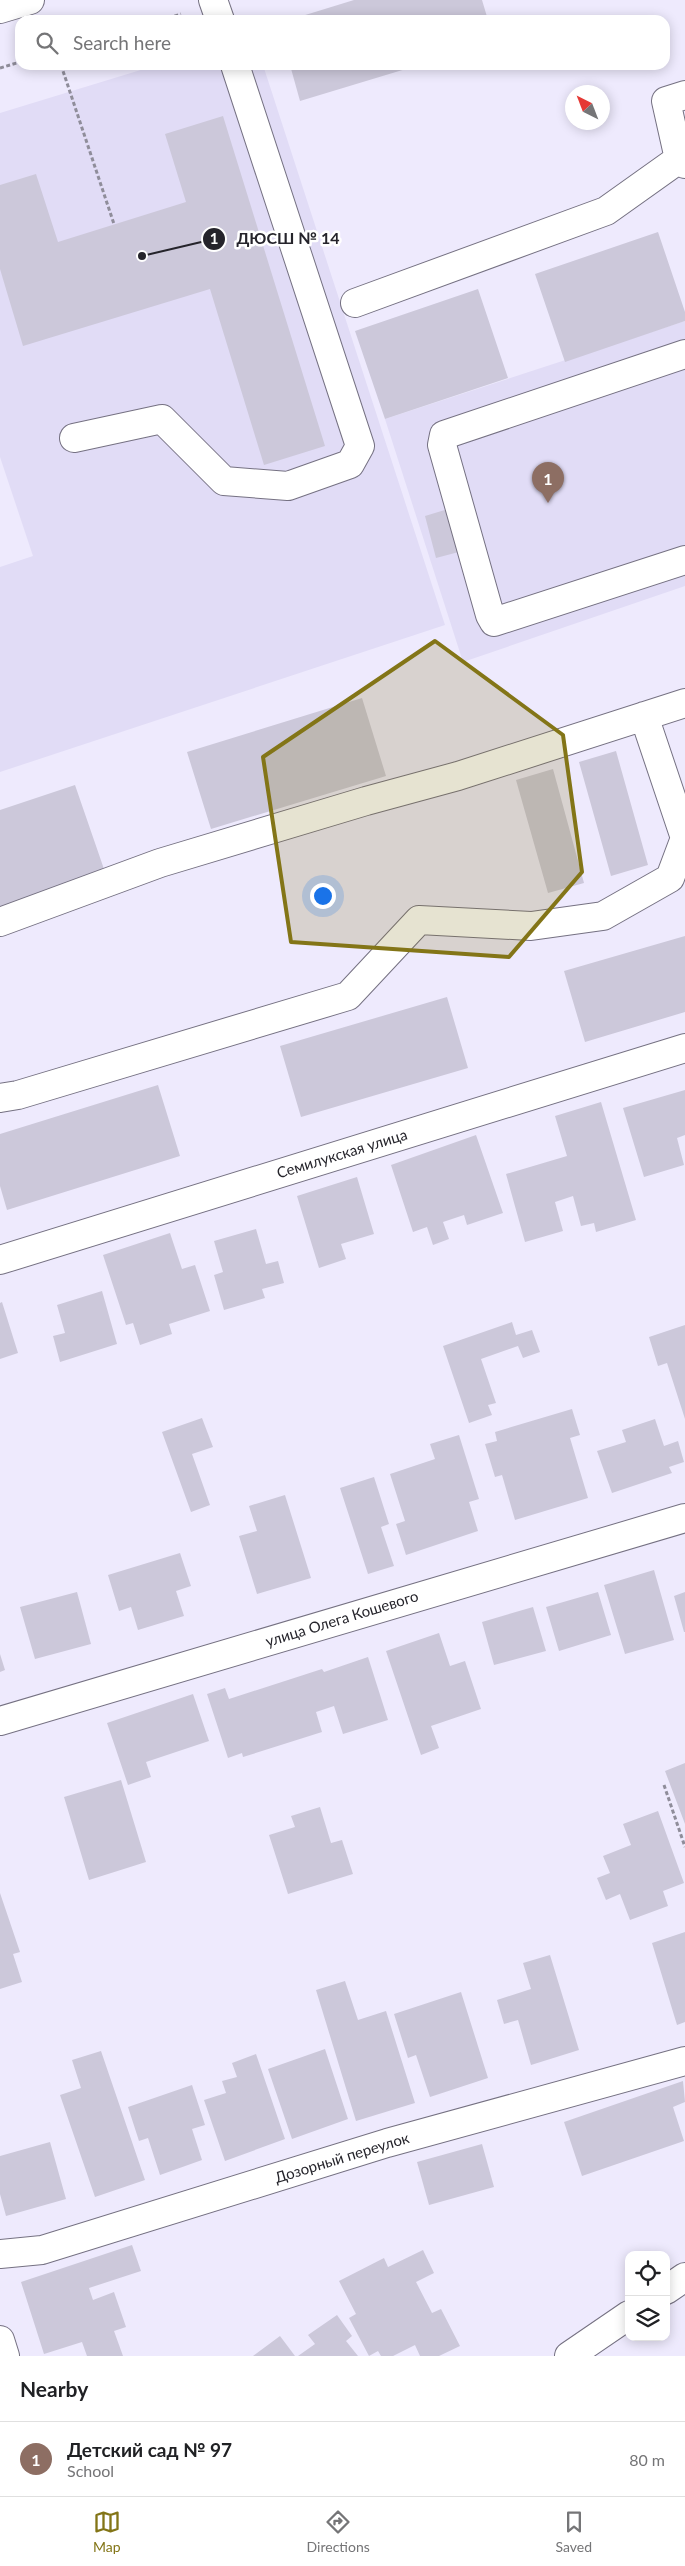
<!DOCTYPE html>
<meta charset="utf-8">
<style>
:root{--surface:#fff;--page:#f2f2f2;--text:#202124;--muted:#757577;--line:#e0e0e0;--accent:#837517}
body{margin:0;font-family:Lato,sans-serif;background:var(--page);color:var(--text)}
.controls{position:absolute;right:15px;bottom:15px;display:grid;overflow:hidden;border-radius:10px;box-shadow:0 2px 12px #0003}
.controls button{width:45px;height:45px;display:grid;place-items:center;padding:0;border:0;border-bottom:1px solid var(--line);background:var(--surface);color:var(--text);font:25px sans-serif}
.compass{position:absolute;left:565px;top:85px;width:45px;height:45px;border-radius:50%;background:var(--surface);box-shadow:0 2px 12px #0003;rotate:318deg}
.you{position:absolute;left:322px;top:895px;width:18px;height:18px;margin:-12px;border:4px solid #fff;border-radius:50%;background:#1a73e8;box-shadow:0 0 0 8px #1a73e833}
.badge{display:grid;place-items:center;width:32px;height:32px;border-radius:50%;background:var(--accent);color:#fff;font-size:16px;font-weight:700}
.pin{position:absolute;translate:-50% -41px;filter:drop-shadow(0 1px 2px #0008)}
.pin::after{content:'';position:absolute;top:26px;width:18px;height:15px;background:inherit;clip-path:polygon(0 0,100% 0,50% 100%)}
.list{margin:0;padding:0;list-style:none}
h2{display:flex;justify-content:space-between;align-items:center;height:65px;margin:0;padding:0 20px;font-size:21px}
h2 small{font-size:16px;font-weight:400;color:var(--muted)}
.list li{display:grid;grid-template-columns:32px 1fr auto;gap:15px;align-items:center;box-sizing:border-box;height:75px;padding:0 20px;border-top:1px solid var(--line)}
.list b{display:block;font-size:19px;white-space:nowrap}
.list p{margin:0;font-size:16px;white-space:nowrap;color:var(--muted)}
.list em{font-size:16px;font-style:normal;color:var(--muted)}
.icon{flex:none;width:28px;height:28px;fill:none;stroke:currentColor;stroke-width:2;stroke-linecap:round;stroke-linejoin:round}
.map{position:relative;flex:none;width:685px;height:2356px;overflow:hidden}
.search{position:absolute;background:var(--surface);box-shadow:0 2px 12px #0003;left:15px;right:15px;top:15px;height:55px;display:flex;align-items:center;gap:12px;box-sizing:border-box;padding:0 18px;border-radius:15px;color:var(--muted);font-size:19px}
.sheet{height:140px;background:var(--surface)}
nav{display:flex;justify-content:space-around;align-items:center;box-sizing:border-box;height:70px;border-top:1px solid var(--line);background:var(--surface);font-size:14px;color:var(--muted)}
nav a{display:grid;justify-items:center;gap:2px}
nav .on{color:var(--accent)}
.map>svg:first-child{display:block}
.built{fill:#e1dcf6}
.building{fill:#ccc8da}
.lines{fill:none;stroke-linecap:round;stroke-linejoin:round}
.minor-casing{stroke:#757182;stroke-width:30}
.major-casing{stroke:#757182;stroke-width:30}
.path{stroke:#8f8d9a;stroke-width:3;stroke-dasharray:4 2.5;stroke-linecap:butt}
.minor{stroke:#fff;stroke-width:28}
.major{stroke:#fff;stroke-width:28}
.marked{fill:#837517;fill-opacity:0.2;stroke:#837517;stroke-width:4;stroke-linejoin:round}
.labels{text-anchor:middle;stroke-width:5;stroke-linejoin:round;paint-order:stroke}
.street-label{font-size:15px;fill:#25242b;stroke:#fff}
.leader{fill:none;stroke:#25242b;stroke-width:2}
.callout-dot{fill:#25242b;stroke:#fff;stroke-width:2}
.mark-label{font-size:15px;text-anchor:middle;font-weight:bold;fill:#fff}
.callout-label{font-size:16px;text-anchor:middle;font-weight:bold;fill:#25242b;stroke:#fff;stroke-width:5;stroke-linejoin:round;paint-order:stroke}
</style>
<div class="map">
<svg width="685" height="2356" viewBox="0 0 685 2356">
<rect width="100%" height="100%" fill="#eeeafd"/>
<path class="built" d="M157 65H263L445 625 0 772V567L33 556 0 457V113Z
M685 321V586L463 662 385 419Z"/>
<path class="building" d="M354 0H482L488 20H289Z
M290 65H419L300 101Z
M223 116 325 446 264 465 210 289 23 346 0 269V185L36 174 58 242 186 202 165 134Z
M658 232 685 312V321L565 362 535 274Z
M478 289 508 378 385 419 355 331Z
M458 506 470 549 436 558 425 516Z
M362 698 386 776 211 829 187 752Z
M616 751 648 865 611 876 579 762Z
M553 769 584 883 548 893 516 780Z
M75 785 105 872 0 908V810Z
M685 936V1012L585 1042 564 971Z
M447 997 468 1068 301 1117 280 1046Z
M158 1085 180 1156 7 1210 0 1186V1134Z
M685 1090V1135L677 1138 684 1165 644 1177 623 1108Z
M601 1102 636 1220 596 1232 594 1223 581 1226 573 1196 555 1202 563 1231 525 1242 506 1174 567 1156 555 1116Z
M476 1135 503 1213 467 1225 464 1215 443 1222 449 1239 433 1245 427 1227 413 1232 391 1165Z
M357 1177 374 1234 341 1244 346 1259 319 1268 297 1196Z
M256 1229 266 1264 278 1261 284 1283 262 1289 265 1298 224 1310 214 1275 223 1272 214 1241Z
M170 1233 182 1269 195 1265 210 1311 169 1324 172 1334 140 1345 133 1323 126 1325 103 1255Z
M102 1291 117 1344 60 1362 53 1336 65 1333 57 1305Z
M2 1302 18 1353 0 1359V1303Z
M512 1322 516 1335 532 1330 540 1352 523 1358 518 1346 481 1359 496 1403 488 1405 492 1415 469 1423 443 1346Z
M685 1325V1419L667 1363 658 1366 649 1337Z
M572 1409 580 1435 570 1438 588 1498 515 1520 502 1475 495 1477 485 1444 497 1441 495 1432Z
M202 1418 213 1447 192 1454 210 1505 191 1512 162 1432Z
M655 1419 664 1446 678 1441 684 1462 669 1467 672 1473 612 1493 597 1451 626 1442 622 1430Z
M459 1435 479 1499 469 1502 478 1531 406 1555 396 1524 405 1521 390 1474 435 1459 430 1444Z
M374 1477 389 1524 381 1527 394 1566 368 1574 340 1488Z
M285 1495 311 1578 257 1594 239 1536 257 1531 249 1506Z
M180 1553 191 1586 176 1591 184 1616 138 1630 131 1607 119 1611 108 1575Z
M654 1570 674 1640 625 1654 604 1585Z
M77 1592 91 1644 35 1659 20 1607Z
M598 1592 611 1635 559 1651 546 1607Z
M685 1592V1632H684L674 1596Z
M533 1607 546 1651 494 1665 482 1622Z
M439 1633 450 1666 465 1661 481 1709 431 1726 439 1748 421 1755 386 1651Z
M0 1654 5 1670 0 1672Z
M368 1657 388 1720 343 1734 334 1706 316 1712 322 1732 243 1757 242 1753 228 1758 207 1694 225 1688 229 1699 322 1669 324 1672Z
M193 1694 209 1741 146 1762 151 1777 128 1785 107 1723Z
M685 1763V1824L665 1771Z
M121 1780 146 1862 89 1880 64 1797Z
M320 1807 331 1843 342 1840 353 1874 288 1894 269 1835 295 1827 291 1816Z
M658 1811 684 1883 663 1891 668 1906 630 1920 620 1894 606 1900 597 1878 610 1873 603 1856 631 1845 623 1824Z
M0 1893 20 1952 13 1954 22 1982 0 1989Z
M685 1932V2022L677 2025 652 1943Z
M550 1955 579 2050 531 2065 518 2020 504 2024 497 2000 531 1989 523 1963Z
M345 1981 358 2020 386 2011 415 2103 356 2121 316 1990Z
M461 1992 488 2078 430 2097 416 2055 408 2058 394 2014Z
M325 2049 348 2119 292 2139 268 2069Z
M101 2051 145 2180 95 2197 60 2095 81 2088 72 2060Z
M256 2054 285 2139 225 2161 204 2100 226 2093 222 2081 237 2077 232 2063Z
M683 2081 685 2102 673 2107 684 2141 582 2176 564 2122Z
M192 2085 205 2125 192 2129 202 2160 160 2175 148 2138 139 2141 128 2107Z
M50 2142 66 2199 6 2216 0 2194V2156Z
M482 2144 494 2187 429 2205 417 2162Z
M132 2245 141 2271 89 2288 93 2300 114 2292 126 2327 114 2331 123 2356H87L82 2342 44 2354 21 2282Z
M423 2250 434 2273 416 2282 432 2313 441 2309 460 2346 439 2356H420L415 2345 393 2356H381L378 2351 369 2356 349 2318 356 2314 339 2281 384 2258 388 2267Z
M337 2315 352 2336 346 2341 358 2356H298L315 2344 308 2335Z
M280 2336 295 2356H253Z"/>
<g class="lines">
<g class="minor-casing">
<path id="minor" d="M213 0 220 20
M685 95 666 101 679 159 685 164
M355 303 606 211 679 159
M685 354 444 435 442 445 490 615 494 622 685 560
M74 438 162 419 224 481 288 486 350 464 360 446 235 65
M0 922 160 863 366 801 458 776 685 703
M0 1098 18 1095 348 996 419 920 531 926 603 916 670 878 685 838 644 716
M0 1260 685 1048
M0 1721 685 1518
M0 2254 42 2250 387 2143 685 2061
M666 2290 685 2277
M0 2340 5 2356
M569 2356 629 2315"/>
</g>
<g class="major-casing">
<path id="major" d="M0 9 30 0"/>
</g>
<path class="path" d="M162 20 181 14
M61 65 114 224
M0 68 20 62
M664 1785 685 1847"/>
<use href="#minor" class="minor"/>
<use href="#major" class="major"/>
</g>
<path class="marked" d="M435 641 563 735 582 872 509 957 291 942 263 757Z"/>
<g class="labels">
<g class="street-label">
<text transform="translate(342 1154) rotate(-17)" y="5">Семилукская улица</text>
<text transform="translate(342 1619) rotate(-17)" y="5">улица Олега Кошевого</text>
<text transform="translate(342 2158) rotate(-17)" y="5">Дозорный переулок</text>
</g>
</g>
<path class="leader" d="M142 256L214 239"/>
<g class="callout-dot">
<circle cx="142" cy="256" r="5"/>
<circle cx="214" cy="239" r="12"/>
</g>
<g class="mark-label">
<text x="214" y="244">1</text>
</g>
<g class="callout-label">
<text x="288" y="244">ДЮСШ № 14</text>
</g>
</svg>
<div class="controls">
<button><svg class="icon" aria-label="locate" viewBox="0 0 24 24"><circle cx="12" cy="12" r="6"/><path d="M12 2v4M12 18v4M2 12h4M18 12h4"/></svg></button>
<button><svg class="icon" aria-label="layers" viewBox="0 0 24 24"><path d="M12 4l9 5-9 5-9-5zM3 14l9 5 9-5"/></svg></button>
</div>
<svg class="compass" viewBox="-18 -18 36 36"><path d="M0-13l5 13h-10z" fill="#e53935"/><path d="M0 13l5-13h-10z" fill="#757577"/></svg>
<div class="you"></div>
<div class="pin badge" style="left:548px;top:503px;background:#8d6e63">1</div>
<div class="search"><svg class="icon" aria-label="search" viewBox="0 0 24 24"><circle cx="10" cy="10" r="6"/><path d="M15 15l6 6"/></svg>Search here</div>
</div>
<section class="sheet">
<h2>Nearby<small></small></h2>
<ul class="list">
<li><span class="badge" style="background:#8d6e63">1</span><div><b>Детский сад № 97</b><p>School</p></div><em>80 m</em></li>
</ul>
</section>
<nav>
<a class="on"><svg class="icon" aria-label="map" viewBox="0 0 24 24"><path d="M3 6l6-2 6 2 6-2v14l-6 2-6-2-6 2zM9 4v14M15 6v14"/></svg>Map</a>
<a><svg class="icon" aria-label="directions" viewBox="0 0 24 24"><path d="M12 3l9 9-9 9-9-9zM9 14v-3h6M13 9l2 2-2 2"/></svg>Directions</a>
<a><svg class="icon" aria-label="saved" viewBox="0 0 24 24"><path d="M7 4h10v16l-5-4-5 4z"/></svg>Saved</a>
</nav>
